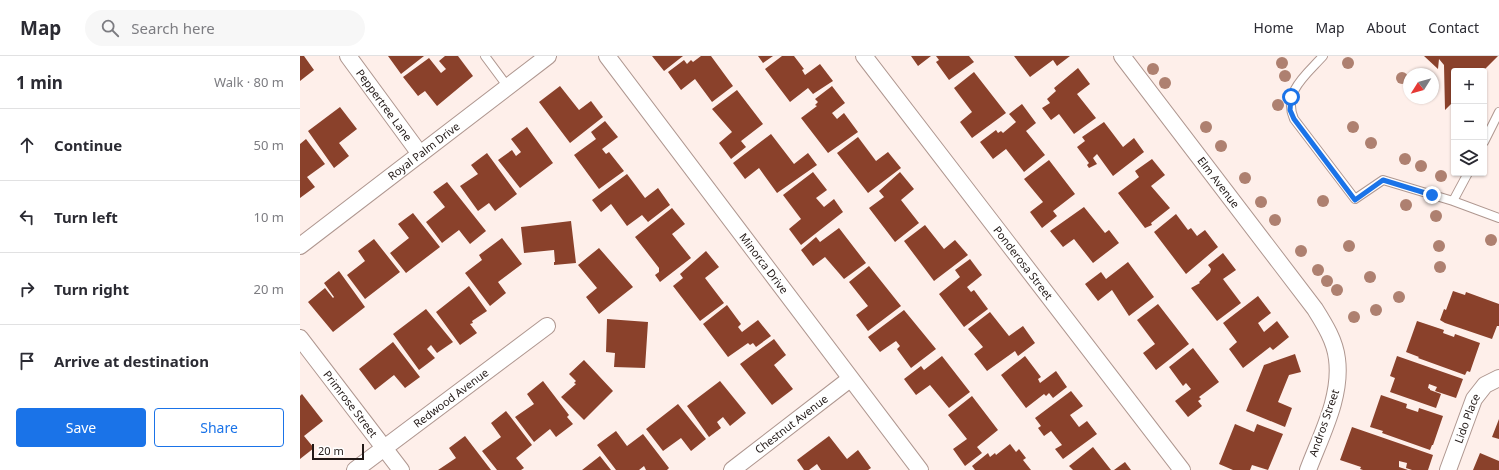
<!DOCTYPE html>
<meta charset="utf-8">
<style>
:root{--surface:#fff;--page:#f7f7f7;--text:#2b2b33;--muted:#7c7c81;--line:#e1e1e2;--accent:#1a73e8}
body{margin:0;font-family:"Noto Sans",sans-serif;background:var(--page);color:var(--text)}
.controls{position:absolute;right:12px;top:12px;display:grid;overflow:hidden;border-radius:4px;box-shadow:0 1px 3px #0004}
.controls button{width:36px;height:36px;display:grid;place-items:center;padding:0;border:0;border-bottom:1px solid var(--line);background:var(--surface);color:var(--text);font:20px sans-serif}
.compass{position:absolute;left:1103px;top:12px;width:36px;height:36px;border-radius:50%;background:var(--surface);box-shadow:0 1px 3px #0004;rotate:233deg}
.scale{position:absolute;left:12px;bottom:10px;width:52px;box-sizing:border-box;padding-left:4px;border:2px solid #211816;border-top:0;font-size:11px;line-height:14px;white-space:nowrap;color:#211816;-webkit-text-stroke:3px #fff;paint-order:stroke}
.stop{position:absolute;width:12px;height:12px;margin:-9px;border:3px solid #1a73e8;border-radius:50%;background:#fff}
.stop.end{background:#1a73e8;border-color:#fff;box-shadow:0 1px 4px #0008}
.list{margin:0;padding:0;list-style:none}
h2{display:flex;justify-content:space-between;align-items:center;height:52px;margin:0;padding:0 16px;font-size:17px}
h2 small{font-size:13px;font-weight:400;color:var(--muted)}
.list li{display:grid;grid-template-columns:26px 1fr auto;gap:12px;align-items:center;box-sizing:border-box;height:72px;padding:0 16px;border-top:1px solid var(--line)}
.list b{display:block;font-size:15px;white-space:nowrap}
.list em{font-size:13px;font-style:normal;color:var(--muted)}
.actions{display:flex;gap:8px;padding:12px 16px}
.actions a{flex:1;padding:9px 0;border:1px solid var(--accent);border-radius:4px;text-align:center;font-size:14px;color:var(--accent)}
.actions .main{background:var(--accent);color:#fff}
.icon{flex:none;width:22px;height:22px;fill:none;stroke:currentColor;stroke-width:2;stroke-linecap:round;stroke-linejoin:round}
.map{position:relative;flex:none;width:1199px;height:414px;overflow:hidden}
header{display:flex;align-items:center;gap:24px;box-sizing:border-box;height:56px;padding:0 20px;background:var(--surface);border-bottom:1px solid var(--line)}
header strong{font-size:19px}
nav{display:flex;gap:22px;margin-inline-start:auto;font-size:14px}
.search{width:280px;height:36px;background:var(--page);display:flex;align-items:center;gap:10px;box-sizing:border-box;padding:0 14px;border-radius:22px;color:var(--muted);font-size:15px}
main{display:flex}
aside{flex:1;background:var(--surface)}
.map>svg:first-child{display:block}
.building{fill:#8a412b}
.lines{fill:none;stroke-linecap:round;stroke-linejoin:round}
.service-casing{stroke:#af9790;stroke-width:10}
.minor-casing{stroke:#af9790;stroke-width:18}
.service{stroke:#fff;stroke-width:8}
.minor{stroke:#fff;stroke-width:16}
.tree{fill:#ae8070}
.route{stroke:#1a73e8;stroke-width:5}
.labels{text-anchor:middle;stroke-width:4;stroke-linejoin:round;paint-order:stroke}
.street-label{font-size:11px;fill:#211816;stroke:#fff}
</style>
<header>
<strong>Map</strong>
<div class="search"><svg class="icon" aria-label="search" viewBox="0 0 24 24"><circle cx="10" cy="10" r="6"/><path d="M15 15l6 6"/></svg>Search here</div>
<nav><a>Home</a><a>Map</a><a>About</a><a>Contact</a></nav>
</header>
<main>
<aside>
<h2>1 min<small>Walk · 80 m</small></h2>
<ul class="list">
<li><svg class="icon" aria-label="ahead" viewBox="0 0 24 24"><path d="M12 20V5M6 11l6-6 6 6"/></svg><div><b>Continue</b></div><em>50 m</em></li>
<li><svg class="icon" aria-label="left" viewBox="0 0 24 24"><path d="M17 20v-9H6M10 6l-5 5 5 5"/></svg><div><b>Turn left</b></div><em>10 m</em></li>
<li><svg class="icon" aria-label="right" viewBox="0 0 24 24"><path d="M7 20v-9h11M14 6l5 5-5 5"/></svg><div><b>Turn right</b></div><em>20 m</em></li>
<li><svg class="icon" aria-label="arrive" viewBox="0 0 24 24"><path d="M6 21V4h12l-3 4 3 4H6"/></svg><div><b>Arrive at destination</b></div></li>
</ul>
<div class="actions"><a class="main">Save</a><a>Share</a></div>
</aside>
<div class="map">
<svg width="1199" height="414" viewBox="0 0 1199 414">
<rect width="100%" height="100%" fill="#feefea"/>
<path class="building" d="M0 0H4L14 14 0 25Z
M88 0H124L101 18Z
M145 0H158L173 20 137 50 125 35 118 40 103 21 129 2 141 17 146 13 139 5Z
M352 0H383L364 15Z
M401 0H411L433 30 412 46 395 23 381 34 368 16 384 4 387 8 391 4 393 6Z
M458 0H473L463 7Z
M482 0H494L504 13 502 14 505 19 520 8 533 25 513 38 508 32 490 46 465 13Z
M611 0H631L618 10Z
M636 0H669L674 6 649 24 636 6 639 4Z
M714 0H770L757 10 753 4 730 21Z
M1124 0H1198L1183 15H1154V45L1145 54 1144 9 1139 3 1138 13Z
M778 12 790 28 777 38 796 62 774 78 759 58 751 64 742 52 750 47 747 43 756 35 754 32Z
M674 16 706 57 672 82 660 66 672 56 654 32Z
M260 30 279 54 291 45 303 61 270 87 239 46Z
M532 30 545 47 532 57 537 63 544 57 558 76 528 97 501 62 517 50 515 49 518 46 515 43Z
M437 34 463 68 441 85 446 91 431 103 419 87 432 76 412 53Z
M722 48 736 67 726 75 745 99 724 116 706 93 693 103 680 86 696 74 698 77 701 75 703 77 716 66 709 58Z
M40 51 57 73 39 87 49 100 34 112 8 75Z
M305 65 318 81 302 93 306 98 309 96 324 115 299 133 274 99 296 83 291 76Z
M804 66 823 91 834 82 844 96 813 120 797 98 793 102 797 108 789 112 787 109 789 107 777 91 785 85 782 81Z
M227 71 253 107 220 132 198 104 212 94 216 100 221 96 211 83Z
M471 78 494 108 508 97 517 109 477 137 459 112 445 123 433 107Z
M558 81 576 105 588 96 601 112 568 137 537 97Z
M6 83 25 108 7 121 15 131 0 142V88Z
M187 97 217 138 195 155 189 147 178 155 160 130 178 118 171 109Z
M852 103 865 119 851 130 870 152 851 167 852 169 845 172 818 137 839 121 835 115Z
M749 104 775 138 753 155 757 160 742 172 730 156 743 146 724 123Z
M513 116 527 134 516 142 524 151 534 143 543 156 501 189 489 173 501 163 483 139Z
M600 116 614 133 601 144 619 167 595 186 569 152 584 141 579 135Z
M327 118 345 142 358 132 370 149 348 166 342 159 327 170 311 148 301 156 292 144Z
M147 126 186 175 170 188 159 174 142 187 126 166 145 151 133 136Z
M784 151 805 177 809 174 819 187 793 207 774 183 763 191 750 175Z
M372 152 385 168 372 178 391 202 360 226 355 219 359 216V212L335 181Z
M113 157 140 191 106 217 90 197 109 182 98 168Z
M876 158 888 174 891 172 897 180 905 174 918 191 886 218 854 176Z
M271 165 276 207 254 209V206H255L254 194 224 197 221 171Z
M625 169 644 193 655 184 668 199 634 225 604 185Z
M539 172 566 207 544 223 525 201 513 210 501 194 516 181 520 186Z
M202 182 222 208 198 226 206 237 190 250 165 217 182 204 179 199Z
M74 183 100 216 65 243 47 219 65 205 58 195Z
M299 192 333 231 299 258 286 241 297 232 278 209Z
M406 195 419 211 405 222 424 247 400 265 373 230 383 222 380 218Z
M923 197 936 214 923 223 941 247 917 265 891 232 900 227 899 226 910 216 911 213 908 209Z
M670 203 682 219 667 231 671 236 674 234 688 253 664 271 639 238 660 221 655 214Z
M828 206 854 241 829 260 812 234 798 245 785 228 801 216 806 223Z
M569 210 601 250 568 275 556 259 568 250 549 226Z
M39 215 65 251 33 276 8 246 25 232 33 242 34 241 24 227Z
M169 230 187 255 172 265 173 267 170 268 177 277 160 289 136 256Z
M1153 235 1165 239 1166 236 1199 248V270H1197L1192 283 1145 267 1140 264 1144 253 1146 254Z
M958 240 971 257 958 267 964 276 977 265 989 281 973 294 970 291 943 312 929 293 937 286 923 267Z
M858 248 889 288 856 314 843 297 855 288 837 264Z
M427 249 441 268 438 271 442 276 458 264 471 280 456 291 453 287 450 289 448 287 428 301 403 268Z
M126 253 153 286 137 297 131 289 127 293 135 302 119 314 93 278Z
M604 254 636 293 611 312 597 293 600 290 596 285 580 296 568 281Z
M690 256 709 280 723 270 735 287 718 300 715 295 687 315 674 298 683 291 668 273Z
M307 263 348 266 345 312 314 311 315 297 306 296Z
M1117 265 1144 274 1143 277 1154 281 1155 278 1180 287 1170 316 1167 315 1165 319 1118 302 1119 301 1106 296Z
M474 283 486 299 474 309 493 333 472 349 440 308Z
M93 286 120 321 105 332 94 319 75 334 59 313Z
M893 292 919 326 899 341 901 343 898 345 902 350 888 361 875 345 891 333 886 327 883 330 869 311Z
M995 298 1001 316 989 319 978 346 992 352 985 371 946 355 964 309Z
M642 300 670 336 649 352 630 329 616 339 604 323 621 310 624 314Z
M725 300 741 321 738 323 740 327 756 315 767 331 753 342 749 337 746 340 744 338 726 352 701 319Z
M1097 300 1163 323 1156 342 1135 335 1137 331 1129 328 1128 332 1130 333V334L1141 338 1136 352 1090 336 1095 322 1090 320Z
M284 304 313 335 284 364 261 341 276 328 274 327 276 325 269 318Z
M243 325 269 359 267 361 273 368 256 381 250 373 234 386 215 361 234 348 227 338Z
M420 325 446 357 430 370 423 361 417 366 421 372 409 381 387 350Z
M771 335 783 350 770 359 779 371 787 365 797 378 763 403 755 393 762 389 751 375 744 380 738 372 741 370 735 362Z
M2 338 23 365 4 380 14 392 0 403V340Z
M1081 339 1107 348 1106 352 1118 356 1119 352 1143 360 1133 389H1132L1130 394 1082 377 1083 375 1070 371Z
M672 340 698 374 677 391 682 397 665 410 653 393 667 383 648 359Z
M378 348 406 383 391 395 381 382 363 395 346 373Z
M206 355 232 389 216 402 224 412 221 414H197L182 395 201 381 191 367Z
M1199 363V383L1192 381Z
M935 368 954 376 957 368 983 378 968 414 952 409 950 414H933L919 408Z
M1052 371 1133 399 1128 414H1112L1106 412 1107 407 1099 405V411L1108 414H1063L1060 413 1061 411 1040 404Z
M316 375 327 390 343 378 369 412 367 414H346L344 410 339 414H316L297 389Z
M165 380 191 414H138L156 402 149 392Z
M529 380 547 403 558 394 571 412 568 414H521L517 408 509 414H504L497 404Z
M710 388 716 396 719 393 726 402 723 404 731 414H675L672 410 688 397 690 401 695 397 696 399Z
M793 391 811 414H773L769 410Z
M1180 397 1199 405V414H1173Z
M300 400 311 414H282Z
M825 406 831 414H814Z"/>
<g class="lines">
<g class="service-casing">
<path id="service" d="M185 0 208 31
M1023 0C1007 18 982 36 994 63L1055 143 1083 124 1153 145
M1184 86 1199 56
M1168 117 1153 145 1199 162"/>
</g>
<g class="minor-casing">
<g id="minor">
<path id="s1" d="M48 0 120 98"/>
<path id="s2" d="M307 0 620 414"/>
<path id="s3" d="M564 0 882 414"/>
<path id="s4" d="M822 0 1015 253C1025 269 1035 285 1037 303 1042 341 1021 379 1008 414"/>
<path id="s5" d="M0 190 248 0"/>
<path id="s6" d="M0 282 101 414"/>
<path id="s7" d="M55 414 247 270"/>
<path id="s8" d="M432 414 550 323"/>
<path id="s9" d="M1148 414 1174 343 1185 329 1199 322"/>
</g>
</g>
<use href="#service" class="service"/>
<use href="#minor" class="minor"/>
</g>
<g class="tree">
<circle cx="982" cy="7" r="6"/>
<circle cx="1048" cy="7" r="6"/>
<circle cx="853" cy="13" r="6"/>
<circle cx="985" cy="20" r="6"/>
<circle cx="1102" cy="22" r="6"/>
<circle cx="865" cy="27" r="6"/>
<circle cx="978" cy="49" r="6"/>
<circle cx="906" cy="71" r="6"/>
<circle cx="1053" cy="71" r="6"/>
<circle cx="1071" cy="87" r="6"/>
<circle cx="921" cy="90" r="6"/>
<circle cx="1105" cy="103" r="6"/>
<circle cx="1121" cy="110" r="6"/>
<circle cx="1141" cy="120" r="6"/>
<circle cx="945" cy="122" r="6"/>
<circle cx="1023" cy="145" r="6"/>
<circle cx="961" cy="146" r="6"/>
<circle cx="1106" cy="149" r="6"/>
<circle cx="1136" cy="160" r="6"/>
<circle cx="975" cy="164" r="6"/>
<circle cx="1191" cy="184" r="6"/>
<circle cx="1049" cy="190" r="6"/>
<circle cx="1139" cy="190" r="6"/>
<circle cx="1001" cy="195" r="6"/>
<circle cx="1140" cy="211" r="6"/>
<circle cx="1018" cy="214" r="6"/>
<circle cx="1070" cy="221" r="6"/>
<circle cx="1027" cy="225" r="6"/>
<circle cx="1037" cy="234" r="6"/>
<circle cx="1099" cy="241" r="6"/>
<circle cx="1076" cy="254" r="6"/>
<circle cx="1054" cy="261" r="6"/>
</g>
<g class="lines">
<path class="route" d="M991 41 990 54 994 63 1055 144 1083 124 1132 139"/>
</g>
<g class="labels">
<g class="street-label">
<text dy="4" stroke="none"><textPath href="#s1" startOffset="61">Peppertree Lane</textPath></text>
<text dy="4" stroke="none"><textPath href="#s5" startOffset="156">Royal Palm Drive</textPath></text>
<text dy="4" stroke="none"><textPath href="#s4" startOffset="159">Elm Avenue</textPath></text>
<text dy="4" stroke="none"><textPath href="#s2" startOffset="260">Minorca Drive</textPath></text>
<text dy="4" stroke="none"><textPath href="#s3" startOffset="261">Ponderosa Street</textPath></text>
<text dy="4" stroke="none"><textPath href="#s7" startOffset="120">Redwood Avenue</textPath></text>
<text dy="4" stroke="none"><textPath href="#s6" startOffset="83">Primrose Street</textPath></text>
<text dy="4" stroke="none"><textPath href="#s9" startOffset="55">Lido Place</textPath></text>
<text transform="translate(1024 367) rotate(-71)" y="4">Andros Street</text>
<text dy="4" stroke="none"><textPath href="#s8" startOffset="75">Chestnut Avenue</textPath></text>
</g>
</g>
</svg>
<div class="controls">
<button>+</button>
<button>−</button>
<button><svg class="icon" aria-label="layers" viewBox="0 0 24 24"><path d="M12 4l9 5-9 5-9-5zM3 14l9 5 9-5"/></svg></button>
</div>
<svg class="compass" viewBox="-18 -18 36 36"><path d="M0-13l5 13h-10z" fill="#e53935"/><path d="M0 13l5-13h-10z" fill="#7c7c81"/></svg>
<div class="scale">20 m</div>
<div class="stop" style="left:991px;top:41px"></div>
<div class="stop end" style="left:1132px;top:139px"></div>
</div>
</main>
